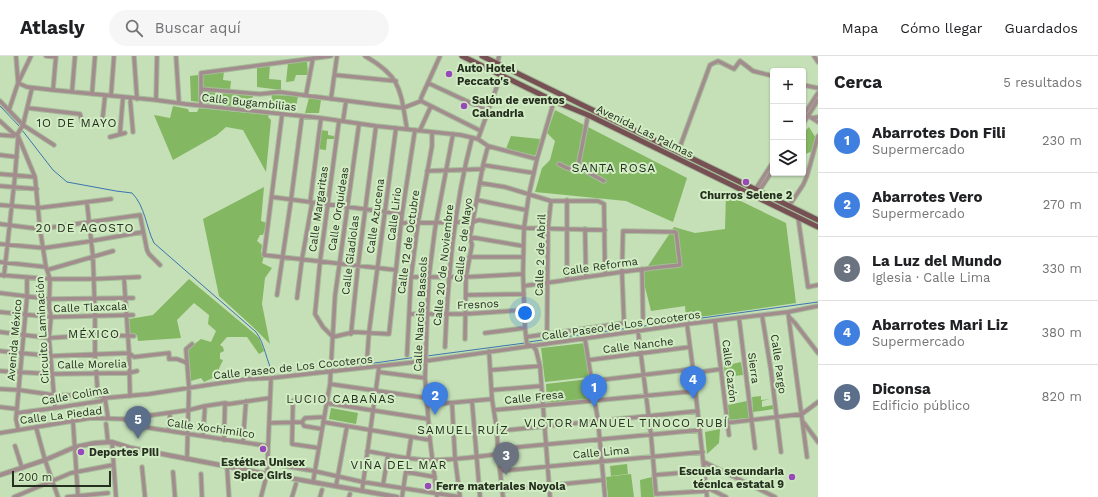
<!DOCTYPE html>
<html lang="es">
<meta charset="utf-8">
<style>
:root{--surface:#fff;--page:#f6f6f6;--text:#202124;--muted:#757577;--line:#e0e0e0;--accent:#9749b9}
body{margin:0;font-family:"Work Sans",sans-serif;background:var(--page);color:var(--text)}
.controls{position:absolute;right:12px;top:12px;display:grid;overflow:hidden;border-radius:4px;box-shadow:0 1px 3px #0004}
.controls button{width:36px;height:36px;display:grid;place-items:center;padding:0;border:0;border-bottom:1px solid var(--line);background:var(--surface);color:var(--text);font:20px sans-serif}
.scale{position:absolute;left:12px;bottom:10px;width:99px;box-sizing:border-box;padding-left:4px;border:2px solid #252f1f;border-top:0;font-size:11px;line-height:14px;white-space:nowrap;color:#252f1f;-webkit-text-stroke:3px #d2ecc4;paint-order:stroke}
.you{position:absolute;left:525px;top:257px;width:14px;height:14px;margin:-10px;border:3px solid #fff;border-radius:50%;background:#1a73e8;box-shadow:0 0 0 6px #1a73e833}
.badge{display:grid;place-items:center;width:26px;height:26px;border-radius:50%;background:var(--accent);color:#fff;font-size:13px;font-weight:700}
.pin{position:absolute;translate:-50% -33px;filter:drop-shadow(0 1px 2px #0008)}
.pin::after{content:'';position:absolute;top:21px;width:14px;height:12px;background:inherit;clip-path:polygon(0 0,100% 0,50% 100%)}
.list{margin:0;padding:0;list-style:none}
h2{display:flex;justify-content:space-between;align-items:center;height:52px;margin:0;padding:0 16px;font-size:17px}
h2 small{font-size:13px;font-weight:400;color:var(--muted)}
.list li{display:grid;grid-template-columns:26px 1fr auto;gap:12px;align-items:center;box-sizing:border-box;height:64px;padding:0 16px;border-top:1px solid var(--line)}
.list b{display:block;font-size:15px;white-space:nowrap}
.list p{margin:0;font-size:13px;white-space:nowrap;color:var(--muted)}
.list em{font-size:13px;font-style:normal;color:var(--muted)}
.icon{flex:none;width:22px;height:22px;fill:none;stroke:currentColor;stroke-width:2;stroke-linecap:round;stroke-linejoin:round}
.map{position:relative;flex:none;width:818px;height:441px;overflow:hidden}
header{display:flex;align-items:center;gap:24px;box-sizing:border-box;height:56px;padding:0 20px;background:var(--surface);border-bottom:1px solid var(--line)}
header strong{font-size:19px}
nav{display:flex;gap:22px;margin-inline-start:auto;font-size:14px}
.search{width:280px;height:36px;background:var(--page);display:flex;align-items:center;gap:10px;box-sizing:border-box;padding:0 14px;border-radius:22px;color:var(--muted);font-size:15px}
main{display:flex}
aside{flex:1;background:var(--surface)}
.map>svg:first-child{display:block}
.green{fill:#83b762}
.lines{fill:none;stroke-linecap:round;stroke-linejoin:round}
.stream{stroke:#3c75af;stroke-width:1}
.minor-casing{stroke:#a5bc99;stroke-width:5.5}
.tertiary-casing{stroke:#a5bc99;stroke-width:6}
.primary-casing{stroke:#a5bc99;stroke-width:7}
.minor{stroke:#a38c8e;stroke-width:3.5}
.tertiary{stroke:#a38c8e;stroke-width:4}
.primary{stroke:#765053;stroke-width:5}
.poi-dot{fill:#9749b9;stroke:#d2ecc4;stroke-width:1.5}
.labels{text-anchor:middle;stroke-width:4;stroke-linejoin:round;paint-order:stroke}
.poi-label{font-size:11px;font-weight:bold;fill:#252f1f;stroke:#d2ecc4;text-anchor:start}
.street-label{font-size:11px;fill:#252f1f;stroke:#d2ecc4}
.neighbourhood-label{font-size:12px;letter-spacing:1px;fill:#252f1f;stroke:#d2ecc4}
</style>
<header>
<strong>Atlasly</strong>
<div class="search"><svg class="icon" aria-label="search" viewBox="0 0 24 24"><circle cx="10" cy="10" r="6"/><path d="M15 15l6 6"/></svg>Buscar aquí</div>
<nav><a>Mapa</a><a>Cómo llegar</a><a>Guardados</a></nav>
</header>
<main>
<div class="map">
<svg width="818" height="441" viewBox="0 0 818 441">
<rect width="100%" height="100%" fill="#c5dfb7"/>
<path class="green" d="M307 4 308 19H296L294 25 286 26 288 7Z
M270 9 269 23 281 24V34L257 31V11Z
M224 15 223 24 231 25 230 34 203 31V19Z
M198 19 199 46 191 45 190 20Z
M203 35 253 40 250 51 203 49Z
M272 39 298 40 295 57 270 54Z
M309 42 321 44 319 57H305Z
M173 50 188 53 189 56H197L199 52 269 59 268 61 271 64 266 116 243 74 226 71 217 79 173 104 154 59 170 62Z
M555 54 687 122 673 166 626 145 535 136 542 112 550 104 555 85 547 77Z
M809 71 817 84 813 95 803 99V74L804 73 806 74Z
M321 74 328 75V79L334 80V83H327L326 94 318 93Z
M511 80 540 83 537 100 506 93Z
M264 131 261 165 267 167 263 179H260L257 185 262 189 261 196 264 200 262 207 272 212 265 222 262 248 270 288 252 270 219 240 203 163Z
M726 138 786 167 796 247 686 263 685 250 651 255 642 219 674 171 695 177 725 173Z
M189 223 256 279 259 282 264 295 259 298 247 281H227L220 289 223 291 224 295 220 297V303L223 304 215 321 204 326 201 322 191 325 188 293 201 283 211 286 216 275 208 268 209 259 194 247 177 264 181 282 138 285 137 279 130 278 129 263 153 259Z
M585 287 589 321 545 326 541 292Z
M741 306 743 319 725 321 724 310Z
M589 323 592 343 547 347 546 328Z
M761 340V344L770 343 762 345V351L773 349 774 353 753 356 752 341Z
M747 345 749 362 729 364 728 349Z
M331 352 358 357 356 368 329 363Z
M720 373 719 387 707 398 705 376Z
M627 408 628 418 611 420 610 410Z
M631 418 634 441H608L606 421Z
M652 421 654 441H641L640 424Z"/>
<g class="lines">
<path class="stream" d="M0 50 20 71
M22 74 53 114 67 126 116 135 132 137C145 150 146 171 154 187L256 276C265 288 266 305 274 319L279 320
M528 286 818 246
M427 300 525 287
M332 313 424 300
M294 318 329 313"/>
<g class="minor-casing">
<path id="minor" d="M16 0 18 26
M46 0 56 1
M134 0 137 43
M176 0 179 47
M365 0C402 21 400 34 407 73
M440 0 421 42V45L481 75
M814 0 818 6
M497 8 499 0
M335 19 396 25
M18 27 27 31 53 34 156 44 185 48 321 62 376 70 461 79 478 83 488 90 537 103
M428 27 488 55
M803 29 818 32
M201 33 260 38 279 36 403 52 421 45
M53 34 56 0
M72 36 75 0
M92 38 95 0
M306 39 313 2
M111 40 114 0
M130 42 133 76
M331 43 337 0
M156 44 157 0
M0 45 23 69 54 89
M201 50V17L331 0
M28 52 80 58 82 66
M9 54 18 27 31 0
M282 59 264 199 396 214
M807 59 818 66
M803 60 818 37
M812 62 818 61
M0 65 13 77 18 80
M343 65 346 45
M102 68 105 40
M803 68 818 44
M420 74 431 50
M120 77 123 41
M0 79 14 80
M17 79 23 69 32 32
M18 80 35 121 40 173 46 211 50 223 49 251 51 261 49 282 55 352
M110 81 125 77
M478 83 501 19
M678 96 710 9 718 5 734 13 740 5 753 15 773 20
M0 99 17 101
M559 108C565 111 572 116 578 111
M483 109 534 117
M578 111 588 59
M578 111 604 125
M427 115 483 113
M0 118 35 121
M480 127 505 131 551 145H598L604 148 605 218
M0 130 37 133
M755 134 773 106
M759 135 773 114
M272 141 402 158
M291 144 302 60
M477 144 526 154
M567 144V224
M87 147 93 201 95 260V299L98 340
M310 147 321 62
M0 149 38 152 111 143
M789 150 803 129 807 120 818 80
M798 161 808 231 818 229
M402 167 473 166 479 164 524 172 605 174
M0 168 40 173 140 159 147 194 149 198 160 209
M585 173 586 221
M470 181 523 190
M0 188 44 192 85 186 143 176
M469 201H523
M0 206 46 211
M642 213 643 262
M47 214 113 195
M0 219 50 223H94L139 221
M4 220 15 120 18 82
M411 221H466L523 218
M124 222 129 296 130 340
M524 230C576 223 628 214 680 209L676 176 623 175 622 216 624 267 526 281
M0 237 49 243 133 242
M277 239 291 144
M466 239 524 238
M297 242 302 203 312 147
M0 256 51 261 133 259
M788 256 807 401
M409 258H465L524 254
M762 259 771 315 781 396
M789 261 795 267 818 297
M739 262 755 392
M715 266 729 379
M687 268 693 313 707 441
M638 275 651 379 656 438 707 435
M0 276 49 282 95 279 134 280
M485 277 525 272
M351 278 358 210 376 70
M547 278 548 172 551 145
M333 281 354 276 389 278 402 158 415 74
M333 281 323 271 315 258 320 206 339 65
M465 283 466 221 472 189 470 181 483 109 488 90
M585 283 598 365 605 441
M530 289H527L525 272 523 218 524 172 529 138 537 103 554 45
M533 290 536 294 540 310 550 441
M445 291C448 220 454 150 472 82
M0 295 51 300 129 297 134 301 169 297V303H177L185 306 187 308
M489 295 492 343 497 375 498 398 503 441
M407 299 411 221 418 167 432 90V76
M367 304 369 276 396 72
M589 304 690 291
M491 314 540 310
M0 315 52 318 129 317 137 315
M379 316 425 322
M694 317 721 313
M592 325 693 313
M330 328 427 342
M0 333 19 334 54 339 102 340 105 342
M492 334 541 330
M105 342 108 362
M472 345 480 441
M326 347 428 363
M452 347 455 402 460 441
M427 349 492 343
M0 351 17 353
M494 354 696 335
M17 357 55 352 101 345 105 342 149 338 247 323 271 322 425 305 687 268 788 256 818 250
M125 364 150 372 268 390
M73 366 78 440
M302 366 305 362 324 361
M323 366 430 384
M269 367 302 366 304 370 322 373
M804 367 818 386
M106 368 108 386
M700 370 802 358 818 346
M36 371 45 404 58 441
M18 373 16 363 27 241V221
M169 375 170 357
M497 375 698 355
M0 377 91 362 124 363 189 354 205 350 225 347 229 348 270 342
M203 380 205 350
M224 384 225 347
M243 385 246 345
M112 386 116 441
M15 390 22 412
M319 392 292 388 293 345 296 343 328 340
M498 393 700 374
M367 395C389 399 411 404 432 404 454 404 476 401 498 398
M187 403 189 332 186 293 192 288
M704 406 775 441
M267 407 314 415 363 426 460 441
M227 410 229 441
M142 411 145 441
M500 415 703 396
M173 416 175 441
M406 416 435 421
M201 418 202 441
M654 419 705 415
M313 426 330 328 335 240 359 68
M383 429 388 399
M336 430 347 370
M706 431 726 441
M502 434 603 424
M362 435 379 311
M14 441 71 417 113 409
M67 441 108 437
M261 441 267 418 271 322
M292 441 296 428
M320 441 322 434
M349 441 350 438
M402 441 411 382
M437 441 430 384 425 322 427 266 429 220 435 173 453 78"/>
</g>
<g class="tertiary-casing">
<path id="tertiary" d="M0 419 45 404 75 391 95 387 112 386 131 392 267 418 397 441"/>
</g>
<g class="primary-casing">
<path id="primary" d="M462 0 554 45 588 59 818 171
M482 0 818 164"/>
</g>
<use href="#minor" class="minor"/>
<use href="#tertiary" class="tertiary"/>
<use href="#primary" class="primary"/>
</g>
<g class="poi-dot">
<circle cx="449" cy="18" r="4"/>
<circle cx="464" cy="50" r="4"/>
<circle cx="746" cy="126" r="4"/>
<circle cx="263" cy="393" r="4"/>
<circle cx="81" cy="396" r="4"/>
<circle cx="792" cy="421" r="4"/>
<circle cx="428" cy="430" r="4"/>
</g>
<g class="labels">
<g class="poi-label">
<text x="457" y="16">Auto Hotel<tspan x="457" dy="13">Peccato's</tspan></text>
<text x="472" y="48">Salón de eventos<tspan x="472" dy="13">Calandria</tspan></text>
<text x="746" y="143" text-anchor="middle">Churros Selene 2</text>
<text x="89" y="400">Deportes Pili</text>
<text x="263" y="410" text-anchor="middle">Estética Unisex<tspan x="263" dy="13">Spice Girls</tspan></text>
<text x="784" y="419" text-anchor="end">Escuela secundaria<tspan x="784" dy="13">técnica estatal 9</tspan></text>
<text x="436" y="434">Ferre materiales Noyola</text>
</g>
<g class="street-label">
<text transform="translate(249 46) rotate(6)" y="4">Calle Bugambilias</text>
<text transform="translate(645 75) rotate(26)" y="4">Avenida Las Palmas</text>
<text transform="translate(318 153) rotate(-82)" y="4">Calle Margaritas</text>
<text transform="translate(338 153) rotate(-81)" y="4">Calle Orquídeas</text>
<text transform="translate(394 158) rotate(-83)" y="4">Calle Lirio</text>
<text transform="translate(375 160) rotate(-82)" y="4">Calle Azucena</text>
<text transform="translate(463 184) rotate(-83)" y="4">Calle 5 de Mayo</text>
<text transform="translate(408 186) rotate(-82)" y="4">Calle 12 de Octubre</text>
<text transform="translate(350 199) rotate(-83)" y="4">Calle Gladiolas</text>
<text transform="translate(540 199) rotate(-88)" y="4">Calle 2 de Abril</text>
<text transform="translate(443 209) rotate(-84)" y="4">Calle 20 de Noviembre</text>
<text transform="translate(600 210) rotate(-8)" y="4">Calle Reforma</text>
<text transform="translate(478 248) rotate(-3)" y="4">Fresnos</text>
<text transform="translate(90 251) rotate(-2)" y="4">Calle Tlaxcala</text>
<text transform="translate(420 258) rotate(-87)" y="4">Calle Narciso Bassols</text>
<text transform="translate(621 269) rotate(-8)" y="4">Calle Paseo de Los Cocoteros</text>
<text transform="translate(42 274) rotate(-93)" y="4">Circuito Laminación</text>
<text transform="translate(14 284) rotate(-85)" y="4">Avenida México</text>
<text transform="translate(638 289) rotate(-7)" y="4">Calle Nanche</text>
<text transform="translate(92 308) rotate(-1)" y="4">Calle Morelia</text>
<text transform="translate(779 308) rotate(82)" y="4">Calle Pargo</text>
<text transform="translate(293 311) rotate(-6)" y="4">Calle Paseo de Los Cocoteros</text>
<text transform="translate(754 312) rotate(83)" y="4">Sierra</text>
<text transform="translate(730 315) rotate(83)" y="4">Calle Cazón</text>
<text transform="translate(75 339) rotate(-10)" y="4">Calle Colima</text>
<text transform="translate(534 341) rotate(-6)" y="4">Calle Fresa</text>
<text transform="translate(61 359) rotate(-7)" y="4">Calle La Piedad</text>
<text transform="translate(211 372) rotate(8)" y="4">Calle Xochimilco</text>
<text transform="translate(601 396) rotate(-5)" y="4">Calle Lima</text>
</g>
<g class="neighbourhood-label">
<text x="77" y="71">1O DE MAYO</text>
<text x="614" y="116">SANTA ROSA</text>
<text x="85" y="176">20 DE AGOSTO</text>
<text x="94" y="282">MÉXICO</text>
<text x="341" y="347">LUCIO CABAÑAS</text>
<text x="626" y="371">VICTOR MANUEL TINOCO RUBÍ</text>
<text x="463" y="378">SAMUEL RUÍZ</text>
<text x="399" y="413">VIÑA DEL MAR</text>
</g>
</g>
</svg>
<div class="controls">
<button>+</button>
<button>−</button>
<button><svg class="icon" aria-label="layers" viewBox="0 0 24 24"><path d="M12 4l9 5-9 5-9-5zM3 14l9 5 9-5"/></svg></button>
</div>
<div class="scale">200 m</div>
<div class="you"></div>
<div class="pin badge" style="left:594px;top:351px;background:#3f7fe0">1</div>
<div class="pin badge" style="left:435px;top:359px;background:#3f7fe0">2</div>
<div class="pin badge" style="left:506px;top:419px;background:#6b7280">3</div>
<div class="pin badge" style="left:693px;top:343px;background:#3f7fe0">4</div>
<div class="pin badge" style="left:138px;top:383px;background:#5c6f8a">5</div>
</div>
<aside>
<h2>Cerca<small>5 resultados</small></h2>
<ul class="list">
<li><span class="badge" style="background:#3f7fe0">1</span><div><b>Abarrotes Don Fili</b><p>Supermercado</p></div><em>230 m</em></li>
<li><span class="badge" style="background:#3f7fe0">2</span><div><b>Abarrotes Vero</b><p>Supermercado</p></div><em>270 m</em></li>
<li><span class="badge" style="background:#6b7280">3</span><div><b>La Luz del Mundo</b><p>Iglesia · Calle Lima</p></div><em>330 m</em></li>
<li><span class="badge" style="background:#3f7fe0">4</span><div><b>Abarrotes Mari Liz</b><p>Supermercado</p></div><em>380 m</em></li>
<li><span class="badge" style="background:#5c6f8a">5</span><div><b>Diconsa</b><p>Edificio público</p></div><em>820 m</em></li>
</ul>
</aside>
</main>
